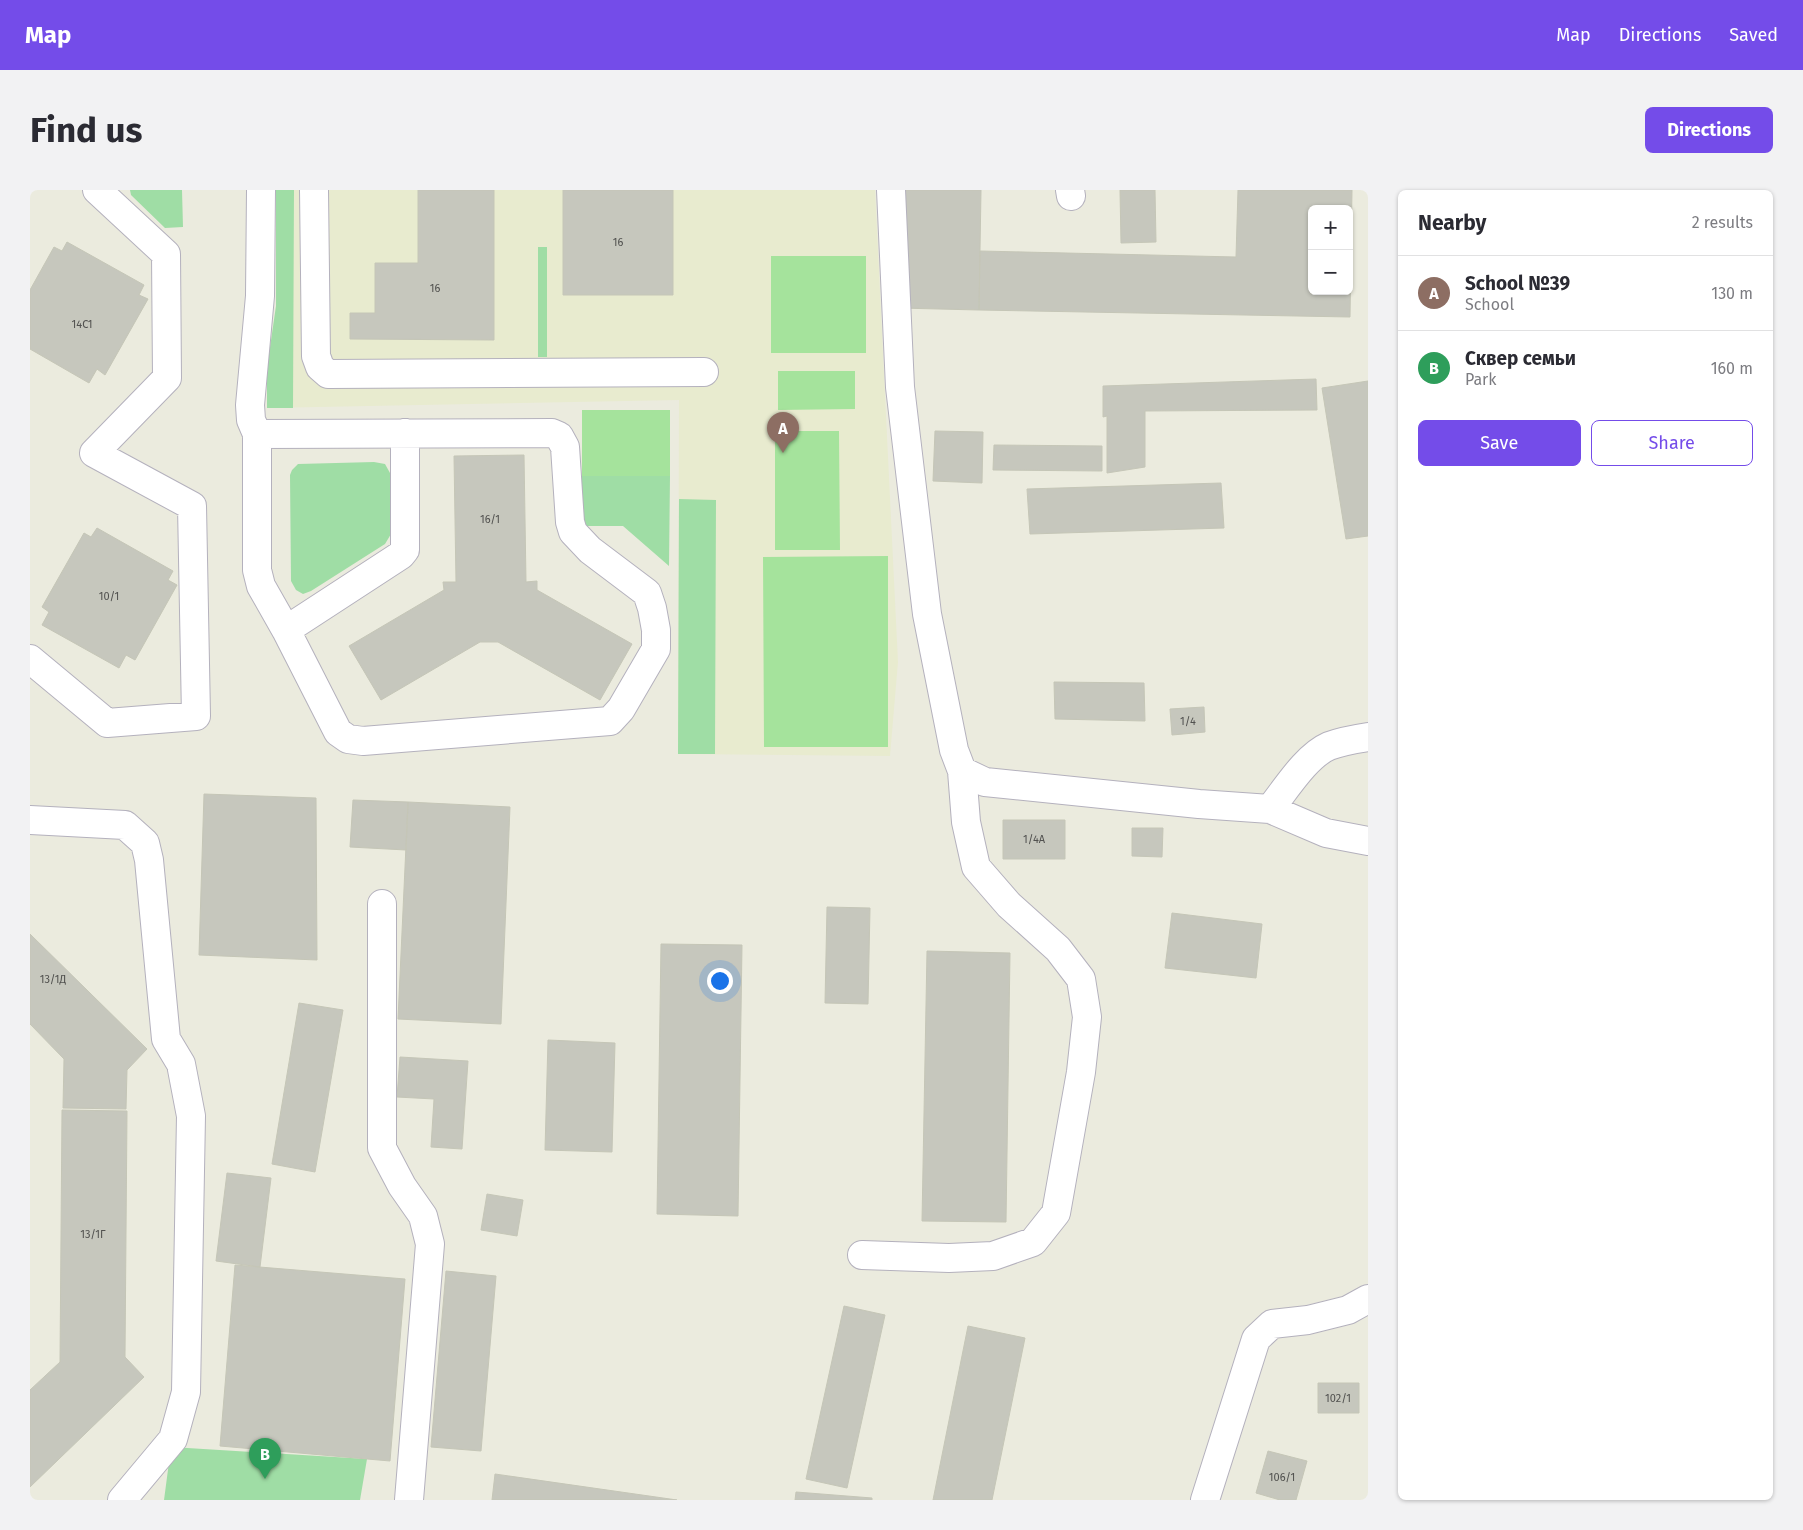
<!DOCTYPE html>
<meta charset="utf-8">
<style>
:root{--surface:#fff;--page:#f2f2f3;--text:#2b2b33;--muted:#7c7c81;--line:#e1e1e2;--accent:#744ce9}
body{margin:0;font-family:"Fira Sans",sans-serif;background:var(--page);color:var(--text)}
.controls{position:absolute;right:15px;top:15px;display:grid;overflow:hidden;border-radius:8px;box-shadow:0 1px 4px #0004}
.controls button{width:45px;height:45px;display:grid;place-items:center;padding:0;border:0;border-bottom:1px solid var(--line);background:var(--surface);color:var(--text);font:25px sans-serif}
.you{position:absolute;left:689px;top:790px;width:18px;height:18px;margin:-12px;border:4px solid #fff;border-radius:50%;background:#1a73e8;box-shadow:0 0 0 8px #1a73e833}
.badge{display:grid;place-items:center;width:32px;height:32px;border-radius:50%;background:var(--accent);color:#fff;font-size:16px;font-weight:700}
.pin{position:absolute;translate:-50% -41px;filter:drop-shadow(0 1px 2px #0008)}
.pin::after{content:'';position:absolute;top:26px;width:18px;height:15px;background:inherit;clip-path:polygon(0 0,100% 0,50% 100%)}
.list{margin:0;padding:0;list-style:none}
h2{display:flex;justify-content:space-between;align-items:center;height:65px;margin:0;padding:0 20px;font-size:21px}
h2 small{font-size:16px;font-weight:400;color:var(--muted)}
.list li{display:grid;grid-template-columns:32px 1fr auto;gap:15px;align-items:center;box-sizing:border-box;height:75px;padding:0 20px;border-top:1px solid var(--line)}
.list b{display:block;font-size:19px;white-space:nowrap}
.list p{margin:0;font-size:16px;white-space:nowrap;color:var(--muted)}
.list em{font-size:16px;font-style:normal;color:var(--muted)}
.actions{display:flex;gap:10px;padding:15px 20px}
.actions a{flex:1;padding:11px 0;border:1px solid var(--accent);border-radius:8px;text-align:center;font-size:18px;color:var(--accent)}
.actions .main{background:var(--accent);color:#fff}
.map{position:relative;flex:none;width:1338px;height:1310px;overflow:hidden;border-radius:8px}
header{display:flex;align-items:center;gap:30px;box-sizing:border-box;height:70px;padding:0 25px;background:var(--accent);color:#fff}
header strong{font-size:24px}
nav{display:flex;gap:28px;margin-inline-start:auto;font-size:18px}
.intro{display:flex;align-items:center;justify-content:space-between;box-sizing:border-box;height:120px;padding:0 30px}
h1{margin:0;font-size:35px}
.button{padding:12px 22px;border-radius:8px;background:var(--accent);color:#fff;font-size:18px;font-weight:700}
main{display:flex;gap:30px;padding:0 30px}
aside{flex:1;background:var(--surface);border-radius:8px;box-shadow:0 1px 4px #0004}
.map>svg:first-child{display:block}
.education{fill:#e8ebcf}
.green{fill:#9fdda5}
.pitch{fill:#a5e39c}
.building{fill:#c6c7bd;stroke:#c5c6b7;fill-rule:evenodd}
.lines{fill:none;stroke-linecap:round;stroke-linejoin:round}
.minor-casing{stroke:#b4b1bd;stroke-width:30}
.minor{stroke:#fff;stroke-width:28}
.labels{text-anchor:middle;stroke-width:4.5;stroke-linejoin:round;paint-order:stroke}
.number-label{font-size:11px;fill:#51514f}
</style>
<header>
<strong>Map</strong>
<nav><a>Map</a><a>Directions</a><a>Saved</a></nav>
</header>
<div class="intro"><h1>Find us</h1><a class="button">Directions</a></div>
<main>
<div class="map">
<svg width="1338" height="1310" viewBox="0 0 1338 1310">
<rect width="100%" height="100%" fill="#ebebde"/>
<path class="education" d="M246 0H845L868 472 860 566 648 564 649 210 237 218V178L246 116Z"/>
<path class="green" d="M100 0H152L153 37 135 38 101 5Z
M246 0H264L263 218H237V178L246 116Z
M508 57H517V167H508Z
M344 272 355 274 360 283 361 344 355 354 281 401 273 404 266 400 261 391 260 285 262 280 268 274Z
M552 286H640L639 376 593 336H552Z
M649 309 686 310 685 564H648Z
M141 1257 337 1269 330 1310H134Z"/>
<path class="pitch" d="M741 66H836V163H741Z
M748 181H825V219L748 220Z
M552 220H640V286H552Z
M745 241H809L810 360H745Z
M858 366V557H734L733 367Z"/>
<path class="building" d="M388 0H464V150L320 149V123H345V73H388Z
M533 0H643V105H533Z
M872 0H951L949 120 869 118Z
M1090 0H1125L1126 52 1091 53Z
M1208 0H1322L1320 127 949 120 950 61 1206 67ZM1282 19H1319V101H1282Z
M37 52 114 95 109 105 118 109 75 185 67 179 59 193 0 159V100L24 57 32 61Z
M1286 189 1287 220 1115 221V277L1077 283V226L1073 227V196Z
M1338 191V346L1316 349 1292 198Z
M905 241 953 242 952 293 903 291Z
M964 255 1072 256V281L963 280Z
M494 265 496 392 507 391V400L602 454 570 510 468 452H450L351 510 319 456 414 400 413 392H426L424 266Z
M1191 293 1194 338 1000 344 997 299Z
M67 338 143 381 138 390 147 395 105 470 96 465 89 478 12 435 19 422 12 417 54 343 61 347Z
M1024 492 1114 493 1115 531 1025 529Z
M1174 517 1175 542 1142 545 1140 519Z
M174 604 286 608 287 770 169 765Z
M323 610 378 612 376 660 320 657Z
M378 612 480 617 471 834 368 829Z
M973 630H1035V669H973Z
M1102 638H1133L1132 667 1102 666Z
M797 717 840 718 838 814 795 813Z
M1142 723 1232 734 1226 788 1135 778Z
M0 744 117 859 97 880 96 919 33 918 34 869 0 834Z
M631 754 712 755 708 1026 627 1024Z
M897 761 980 763 976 1032 892 1031Z
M269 813 313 820 285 982 242 974Z
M518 850 585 853 582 962 515 960Z
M370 867 438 871 432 959 401 957 404 909 367 907Z
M32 920 97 921 95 1167 114 1187 0 1297V1200L30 1172Z
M197 983 241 988 230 1077 186 1071Z
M457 1004 493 1010 487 1046 451 1040Z
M205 1075 375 1089 360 1271 190 1256Z
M416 1081 466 1086 451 1261 401 1257Z
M814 1116 855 1125 817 1298 776 1289Z
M938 1136 995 1148 962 1310H903Z
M1288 1193H1329V1223H1288Z
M1238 1261 1277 1271 1266 1310H1250L1226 1303Z
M465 1284 647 1310H462Z
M766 1302 842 1308V1310H765Z"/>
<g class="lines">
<g class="minor-casing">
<path id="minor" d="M231 0 230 106 220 215 221 230 227 244V380L231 396 256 440 371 365 375 360V243
M284 0 286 166 290 177 298 184 674 182
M861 0 870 197 897 424 924 560 932 581 955 592 1169 614 1240 619 1296 643 1338 651
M1040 0 1041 6
M227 244 522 243 529 246 535 257 540 332 543 342 560 360 617 403 622 418 626 440V459L591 519 580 531 333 551 318 549 308 542 256 440
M0 469 77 533 166 526 162 316 64 263 137 188 136 64 67 0
M1240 619C1256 599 1276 566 1299 556 1312 551 1325 549 1338 547
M0 630 95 635 115 653 119 670 136 849 151 874 161 926 156 1202 143 1249 92 1310
M352 714V958L372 996 393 1026 400 1054 379 1310
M832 1065 919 1068 963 1066 1003 1052 1026 1023 1051 882 1057 827 1051 789 1028 759 979 715 946 677 936 632 932 581
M1175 1310 1226 1149 1242 1134 1278 1130 1318 1120 1338 1109"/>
</g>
<use href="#minor" class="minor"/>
</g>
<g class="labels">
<g class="number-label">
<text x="588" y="56">16</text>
<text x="405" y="102">16</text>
<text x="52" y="138">14С1</text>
<text x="460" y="333">16/1</text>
<text x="79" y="410">10/1</text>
<text x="1158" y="535">1/4</text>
<text x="1004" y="653">1/4А</text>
<text x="23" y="793">13/1Д</text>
<text x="63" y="1048">13/1Г</text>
<text x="1308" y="1212">102/1</text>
<text x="1252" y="1291">106/1</text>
</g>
</g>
</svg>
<div class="controls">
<button>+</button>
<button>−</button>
</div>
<div class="you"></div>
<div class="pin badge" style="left:753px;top:263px;background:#8d6e63">A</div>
<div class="pin badge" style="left:235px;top:1289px;background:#2e9e5b">B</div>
</div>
<aside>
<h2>Nearby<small>2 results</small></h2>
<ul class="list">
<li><span class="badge" style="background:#8d6e63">A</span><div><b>School №39</b><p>School</p></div><em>130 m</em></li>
<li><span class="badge" style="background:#2e9e5b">B</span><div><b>Сквер семьи</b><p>Park</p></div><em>160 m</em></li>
</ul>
<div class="actions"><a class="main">Save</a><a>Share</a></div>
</aside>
</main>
